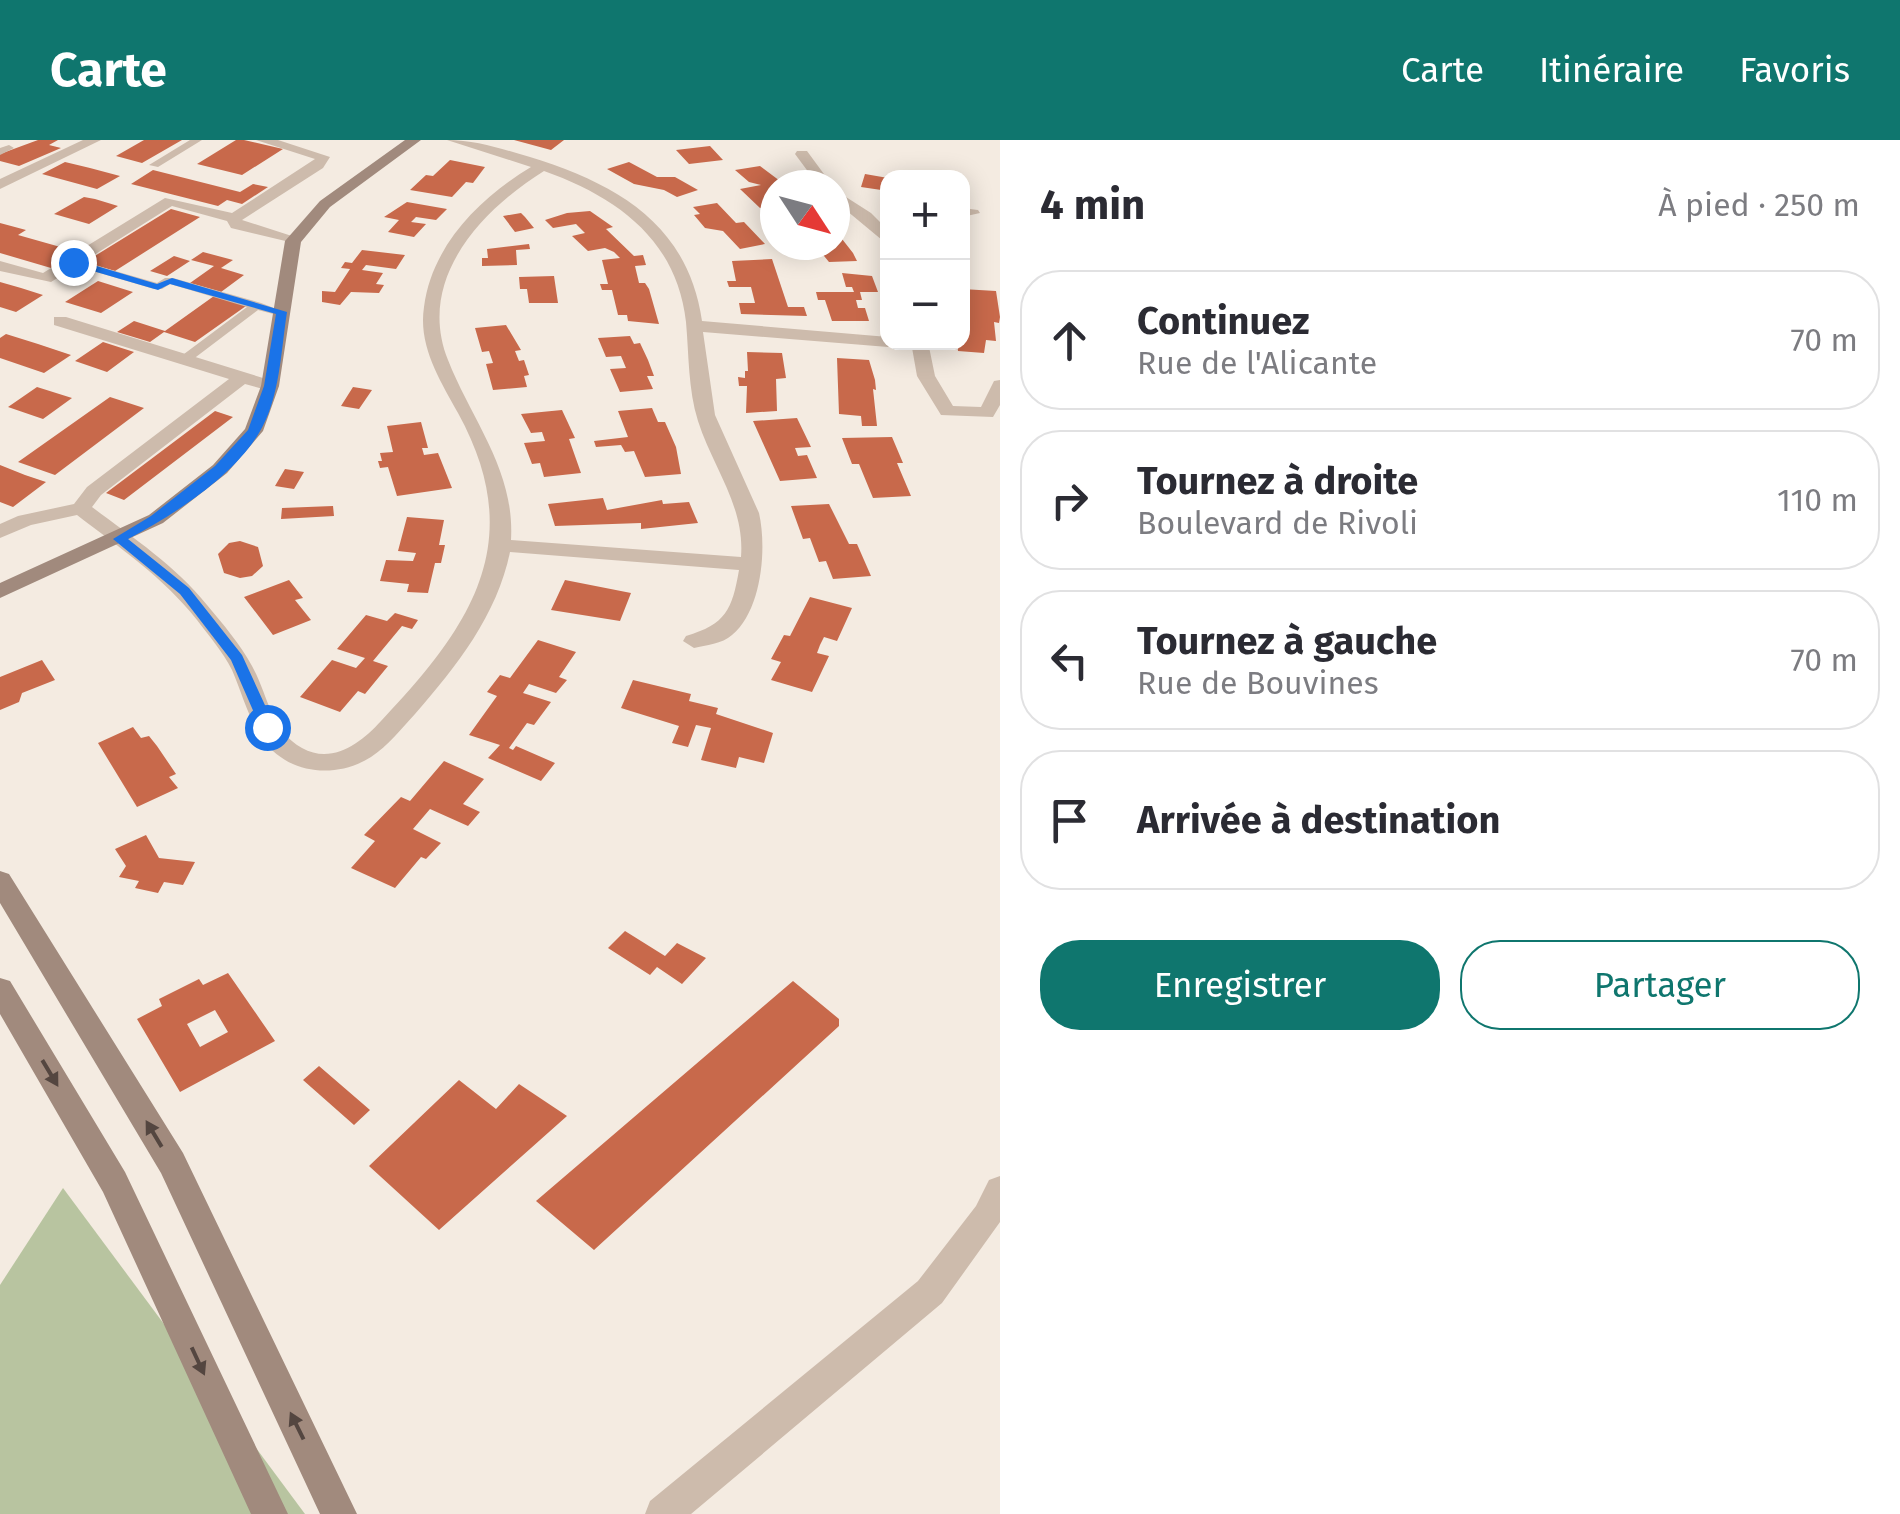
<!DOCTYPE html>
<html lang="fr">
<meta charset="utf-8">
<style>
:root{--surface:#fff;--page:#f2f2f3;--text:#2b2b33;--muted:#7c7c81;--line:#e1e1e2;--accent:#0f766e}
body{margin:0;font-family:"Fira Sans",sans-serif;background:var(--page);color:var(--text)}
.controls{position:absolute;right:30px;top:30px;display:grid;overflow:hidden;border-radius:20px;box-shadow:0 5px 25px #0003}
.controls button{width:90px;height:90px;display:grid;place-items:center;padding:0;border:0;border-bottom:2px solid var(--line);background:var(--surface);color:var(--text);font:50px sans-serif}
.compass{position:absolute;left:760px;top:30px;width:90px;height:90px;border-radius:50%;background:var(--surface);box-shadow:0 5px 25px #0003;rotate:126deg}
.stop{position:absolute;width:30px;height:30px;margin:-22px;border:8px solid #1a73e8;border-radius:50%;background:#fff}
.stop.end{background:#1a73e8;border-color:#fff;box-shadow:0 2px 10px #0008}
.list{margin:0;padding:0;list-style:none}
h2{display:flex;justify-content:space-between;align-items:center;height:130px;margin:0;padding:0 40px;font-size:42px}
h2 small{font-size:32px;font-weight:400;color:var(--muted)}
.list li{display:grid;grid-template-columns:65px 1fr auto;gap:30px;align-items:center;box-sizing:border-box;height:140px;margin:0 20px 20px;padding:0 20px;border:2px solid var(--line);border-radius:40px}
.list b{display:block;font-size:38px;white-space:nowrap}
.list p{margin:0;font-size:32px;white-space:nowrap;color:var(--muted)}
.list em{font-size:32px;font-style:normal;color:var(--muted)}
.actions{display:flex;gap:20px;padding:30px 40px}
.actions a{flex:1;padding:22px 0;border:2px solid var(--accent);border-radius:40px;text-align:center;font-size:35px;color:var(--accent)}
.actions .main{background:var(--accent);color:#fff}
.icon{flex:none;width:55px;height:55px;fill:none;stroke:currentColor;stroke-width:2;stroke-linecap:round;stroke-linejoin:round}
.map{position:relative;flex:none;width:1000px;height:1374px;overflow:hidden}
header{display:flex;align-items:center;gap:60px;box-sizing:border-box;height:140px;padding:0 50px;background:var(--accent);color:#fff}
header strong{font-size:48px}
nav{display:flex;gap:55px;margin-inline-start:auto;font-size:35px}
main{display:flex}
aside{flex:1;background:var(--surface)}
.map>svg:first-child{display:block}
.green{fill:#b8c4a0}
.building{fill:#c8694b;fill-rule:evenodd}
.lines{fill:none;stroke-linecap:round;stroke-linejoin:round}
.lane{fill:#cdbbac;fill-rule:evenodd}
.street{fill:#cdbbac;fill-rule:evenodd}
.secondary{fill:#a18a7d;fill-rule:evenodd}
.oneway{fill:#544640}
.route{fill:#1a73e8}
</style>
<header>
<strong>Carte</strong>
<nav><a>Carte</a><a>Itinéraire</a><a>Favoris</a></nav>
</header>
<main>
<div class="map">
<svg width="1000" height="1374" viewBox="0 0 1000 1374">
<rect width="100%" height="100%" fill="#f4ebe1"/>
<path class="green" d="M63 1048 305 1374H0V1145Z"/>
<path class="building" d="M38 0H58L49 5 61 8 19 26 0 21V14Z
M144 0H182L142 23 116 16Z
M236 0H244L283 9 242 35 197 24Z
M514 0H564L551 10Z
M710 6 723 20 689 24 676 10Z
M450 20 485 27 473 43 466 42 452 57 410 50 426 35 433 36Z
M65 22 90 28 120 36 97 49 42 34Z
M629 22 657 37H675L698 50 677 57 664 50 634 44 607 29Z
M760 26 780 41 774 43 775 65 760 68 740 49 761 45 749 42 735 30Z
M153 30 240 52 253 44 268 47 242 64 227 60 218 66 131 44Z
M865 34 888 38V51L861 47Z
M84 57 95 59 118 66 89 84 54 74Z
M407 62 447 69 436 80 416 77 411 82 426 84 414 97 388 92 399 80 384 77Z
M717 63 736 83 744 82 765 104 740 109 723 91 705 88 694 75 700 74 693 67Z
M171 69 200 77 115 131 85 122Z
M590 71 613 87 606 89 634 116 643 115 646 125 635 126 639 143H645L649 149 659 184 628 181 627 175H618L612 150H602L600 144H608L602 120 620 118 614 112 605 108 588 111 572 96 585 93 576 84 553 88 545 80 567 73Z
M521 73 525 77 534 88 515 92 503 76Z
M0 83 26 90 18 95 78 112 51 128 0 113Z
M835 90 853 113 857 121 829 122 815 105H835Z
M529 104 530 109 516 110 517 125 482 126V118H488L487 109Z
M362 110 405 115 396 129 366 125 362 130 383 133 376 144 384 145 379 153 351 152 340 165 322 162V151L335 152 350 129 341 128 345 122 352 123Z
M203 112 233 120 221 128 244 135 221 152 190 143 214 126 191 120Z
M174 116 190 121 167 136 150 131Z
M772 119 788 167H804L807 176 741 174 739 163H755L751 147H729L727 141H736L732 121Z
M842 133 872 136 878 152H860L862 160H856L858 168H865L869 181H832L825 160H818L816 152H854L852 147H846Z
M554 136 558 163H529L527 149H520L519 137Z
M98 141 133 152 101 173 65 162Z
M0 142 21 148 43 155 16 172 0 167Z
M962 149 996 151 1000 177 999 183 994 182 996 201 986 200 984 213 958 211 957 202H962Z
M214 156 246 166 195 202 164 192 150 202 117 192 134 181 165 191Z
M506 185 521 210 515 211 519 221 524 220 529 235 524 236 527 247 493 250 486 224 493 223 489 211 482 212 475 188Z
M6 194 38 204 71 215 44 233 0 218V198Z
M630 196 634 204 640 203 648 220 654 236H647L653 249 620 252 610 229 626 228 621 216 606 217 598 198Z
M103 202 134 212 107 232 75 221Z
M747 212 782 213 786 238 776 239 777 271 746 273 747 246H739L738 237 745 238V231H748Z
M837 218 869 220 875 240 876 250 873 249 877 286H862L861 276 839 274Z
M37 247 72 258 43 279 8 267Z
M353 247 372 250 359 269 341 266Z
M110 257 144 268 55 335 18 322Z
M652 268 658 282H665L676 307 681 334 645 337 634 311 625 312 621 305 596 307 594 301 628 297 618 271Z
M562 270 575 298 569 299 581 333 544 337 540 323 532 324 524 303 545 301 542 292 531 293 521 274Z
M215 271 233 277 124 360 106 353Z
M797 278 811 307 795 308 798 316 807 315 817 338 780 341 753 281Z
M421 282 428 308H422L424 315 438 313 452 348 397 356 388 327 380 328 378 321H382L380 313 393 312 387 286Z
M892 297 903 323H897L911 356 873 358 859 324H852L842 298Z
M0 325 25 335 46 342 13 367 0 362Z
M285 329 304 332 294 349 275 346Z
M603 358 607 370 662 360 663 364 689 362 698 383 641 389V383L555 386 548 364Z
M829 364 849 404H857L871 436 833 439 826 421 819 422 810 398 803 399 791 366Z
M333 366 334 376 281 379 282 368Z
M407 377 444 380 439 405H445L441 423H435L428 453 407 452 409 444 380 441 386 420 413 421 416 413 398 411Z
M240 401 258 407 263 426 252 436 240 438 224 433 218 414 229 403Z
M289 440 303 458 295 460 311 480 273 495 244 457Z
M565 440 631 453 620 481 551 470Z
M810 457 852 468 837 501 824 497 820 505 817 513 829 516 812 552 771 540 781 522 771 519 784 495 790 496Z
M395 473 418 480 412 489 402 486 373 521 388 526 365 554 358 551 340 572 300 557 332 520 356 528 365 518 337 509 366 475 387 481Z
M538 500 576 512 559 537 567 540 556 553 529 544 523 553 551 562 534 585 527 583 509 608 513 610 516 606 555 623 541 641 488 618 500 605 469 595 497 556 487 552 500 535 510 538Z
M42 520 55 540 22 553 19 562 0 570V537Z
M633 540 691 554 689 561 718 568 716 574 773 593 764 623 739 617 736 628 701 620 711 588 696 585 688 607 672 603 679 586 621 568Z
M133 587 141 598 149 596 157 606 176 634 169 637 178 648 137 667 98 603Z
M444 621 484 639 463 664 480 672 468 686 430 669 413 689 441 703 426 719 421 717 395 748 351 728 375 701 364 695 401 657 410 661Z
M146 695 159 718 195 722 183 745 164 742 158 753 135 748 139 741 119 737 126 726 115 709Z
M625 791 665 816 677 803 706 818 682 844 657 827 650 835 608 808Z
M228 833 275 901 180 952 137 879 162 866 159 859 199 839 203 845ZM215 870 228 892 200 907 187 884Z
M793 841 839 879V886L594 1110 536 1061Z
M319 926 370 970 354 985 303 940Z
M459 940 496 969 519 944 567 976 439 1090 369 1026Z"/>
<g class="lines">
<path class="lane" d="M190 0H202L158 27 149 25Z
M9 5 14 8 0 15V8Z
M73 119 157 143 165 138H173L261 163 287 173 281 176 258 170 188 223H180V217L247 167 170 144 162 149H154L69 124V120Z"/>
<path class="street" d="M83 0H101L0 49V39Z
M256 0H278L330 17 323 28 242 80 298 98V104L231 88 227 81 172 66 51 142 0 131V121L43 133 165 58 232 73 315 19Z
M447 0C476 0 502 9 530 17 617 44 688 84 702 181L888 197V202H896L888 207 703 192 715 275 759 373C767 408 762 470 732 495 722 504 706 505 694 508L683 501 686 496C726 484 732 470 739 430L510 412C497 475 457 526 415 574 401 589 388 606 371 617 337 639 287 635 263 599 248 578 242 553 232 530 223 512 209 496 197 480 163 437 120 408 77 375L31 385 0 398V384L18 376 74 364 87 347 229 239 54 185V177H66L276 242 279 246 270 251 245 244 101 355 92 367C133 398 175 425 207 465 223 484 240 504 252 526 268 555 271 591 302 608 332 625 361 603 381 581 471 486 529 402 458 273 440 240 418 206 424 167 432 105 480 58 531 27ZM544 31C617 57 677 100 686 182 689 215 688 249 698 281 713 328 745 366 741 417L511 400C515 330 472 281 448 220 416 140 480 71 544 31Z
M797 11H807L832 45H818L795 14Z
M835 50 871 73 888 90V105L835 61Z
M962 68 978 70 980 73 962 77Z
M911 202H928L935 236 953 266 981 267 994 241 1000 240V265L993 277 941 275 917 236Z
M1000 1036V1082L942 1163 691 1374H645L650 1361 918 1141 976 1066 989 1040Z"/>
<path class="secondary" d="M405 0H421L330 67 301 102 279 246 263 291 227 333 163 383 0 458V443L149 375 213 325 245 289 261 246 285 101 320 61Z
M0 731 9 734 183 1013 357 1374H320L161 1033 0 763Z
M0 838 10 841 125 1032 288 1374H251L103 1052 0 874Z"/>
</g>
<defs><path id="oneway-solid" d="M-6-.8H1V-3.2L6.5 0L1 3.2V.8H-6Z" transform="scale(2.5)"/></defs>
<g class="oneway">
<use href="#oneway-solid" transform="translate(50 933) rotate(59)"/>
<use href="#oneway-solid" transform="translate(154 994) rotate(-121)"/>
<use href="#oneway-solid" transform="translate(198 1221) rotate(65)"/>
<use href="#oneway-solid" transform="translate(297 1286) rotate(-116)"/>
</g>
<path class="route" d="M73 119 157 144 172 138 287 172C281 210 280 259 259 293 232 338 173 375 128 399L189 448 242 515 275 587 272 591H262L231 520 180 454 113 399 151 376 215 326 248 290 264 246 276 174 170 144 158 150 69 124Z"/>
</svg>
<div class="controls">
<button>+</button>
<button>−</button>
</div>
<svg class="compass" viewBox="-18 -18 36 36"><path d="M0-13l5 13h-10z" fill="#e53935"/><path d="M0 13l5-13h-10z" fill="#7c7c81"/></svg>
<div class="stop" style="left:267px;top:587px"></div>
<div class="stop end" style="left:73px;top:122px"></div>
</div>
<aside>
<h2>4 min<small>À pied · 250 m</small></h2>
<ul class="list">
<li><svg class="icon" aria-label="ahead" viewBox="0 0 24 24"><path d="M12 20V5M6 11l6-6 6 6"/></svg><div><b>Continuez</b><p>Rue de l'Alicante</p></div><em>70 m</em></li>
<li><svg class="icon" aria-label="right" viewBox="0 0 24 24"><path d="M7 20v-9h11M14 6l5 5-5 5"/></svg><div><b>Tournez à droite</b><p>Boulevard de Rivoli</p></div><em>110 m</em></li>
<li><svg class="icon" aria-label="left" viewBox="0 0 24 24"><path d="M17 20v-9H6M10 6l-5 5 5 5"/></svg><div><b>Tournez à gauche</b><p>Rue de Bouvines</p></div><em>70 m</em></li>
<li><svg class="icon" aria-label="arrive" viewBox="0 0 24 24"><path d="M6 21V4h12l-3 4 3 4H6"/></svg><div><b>Arrivée à destination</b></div></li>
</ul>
<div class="actions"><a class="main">Enregistrer</a><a>Partager</a></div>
</aside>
</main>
